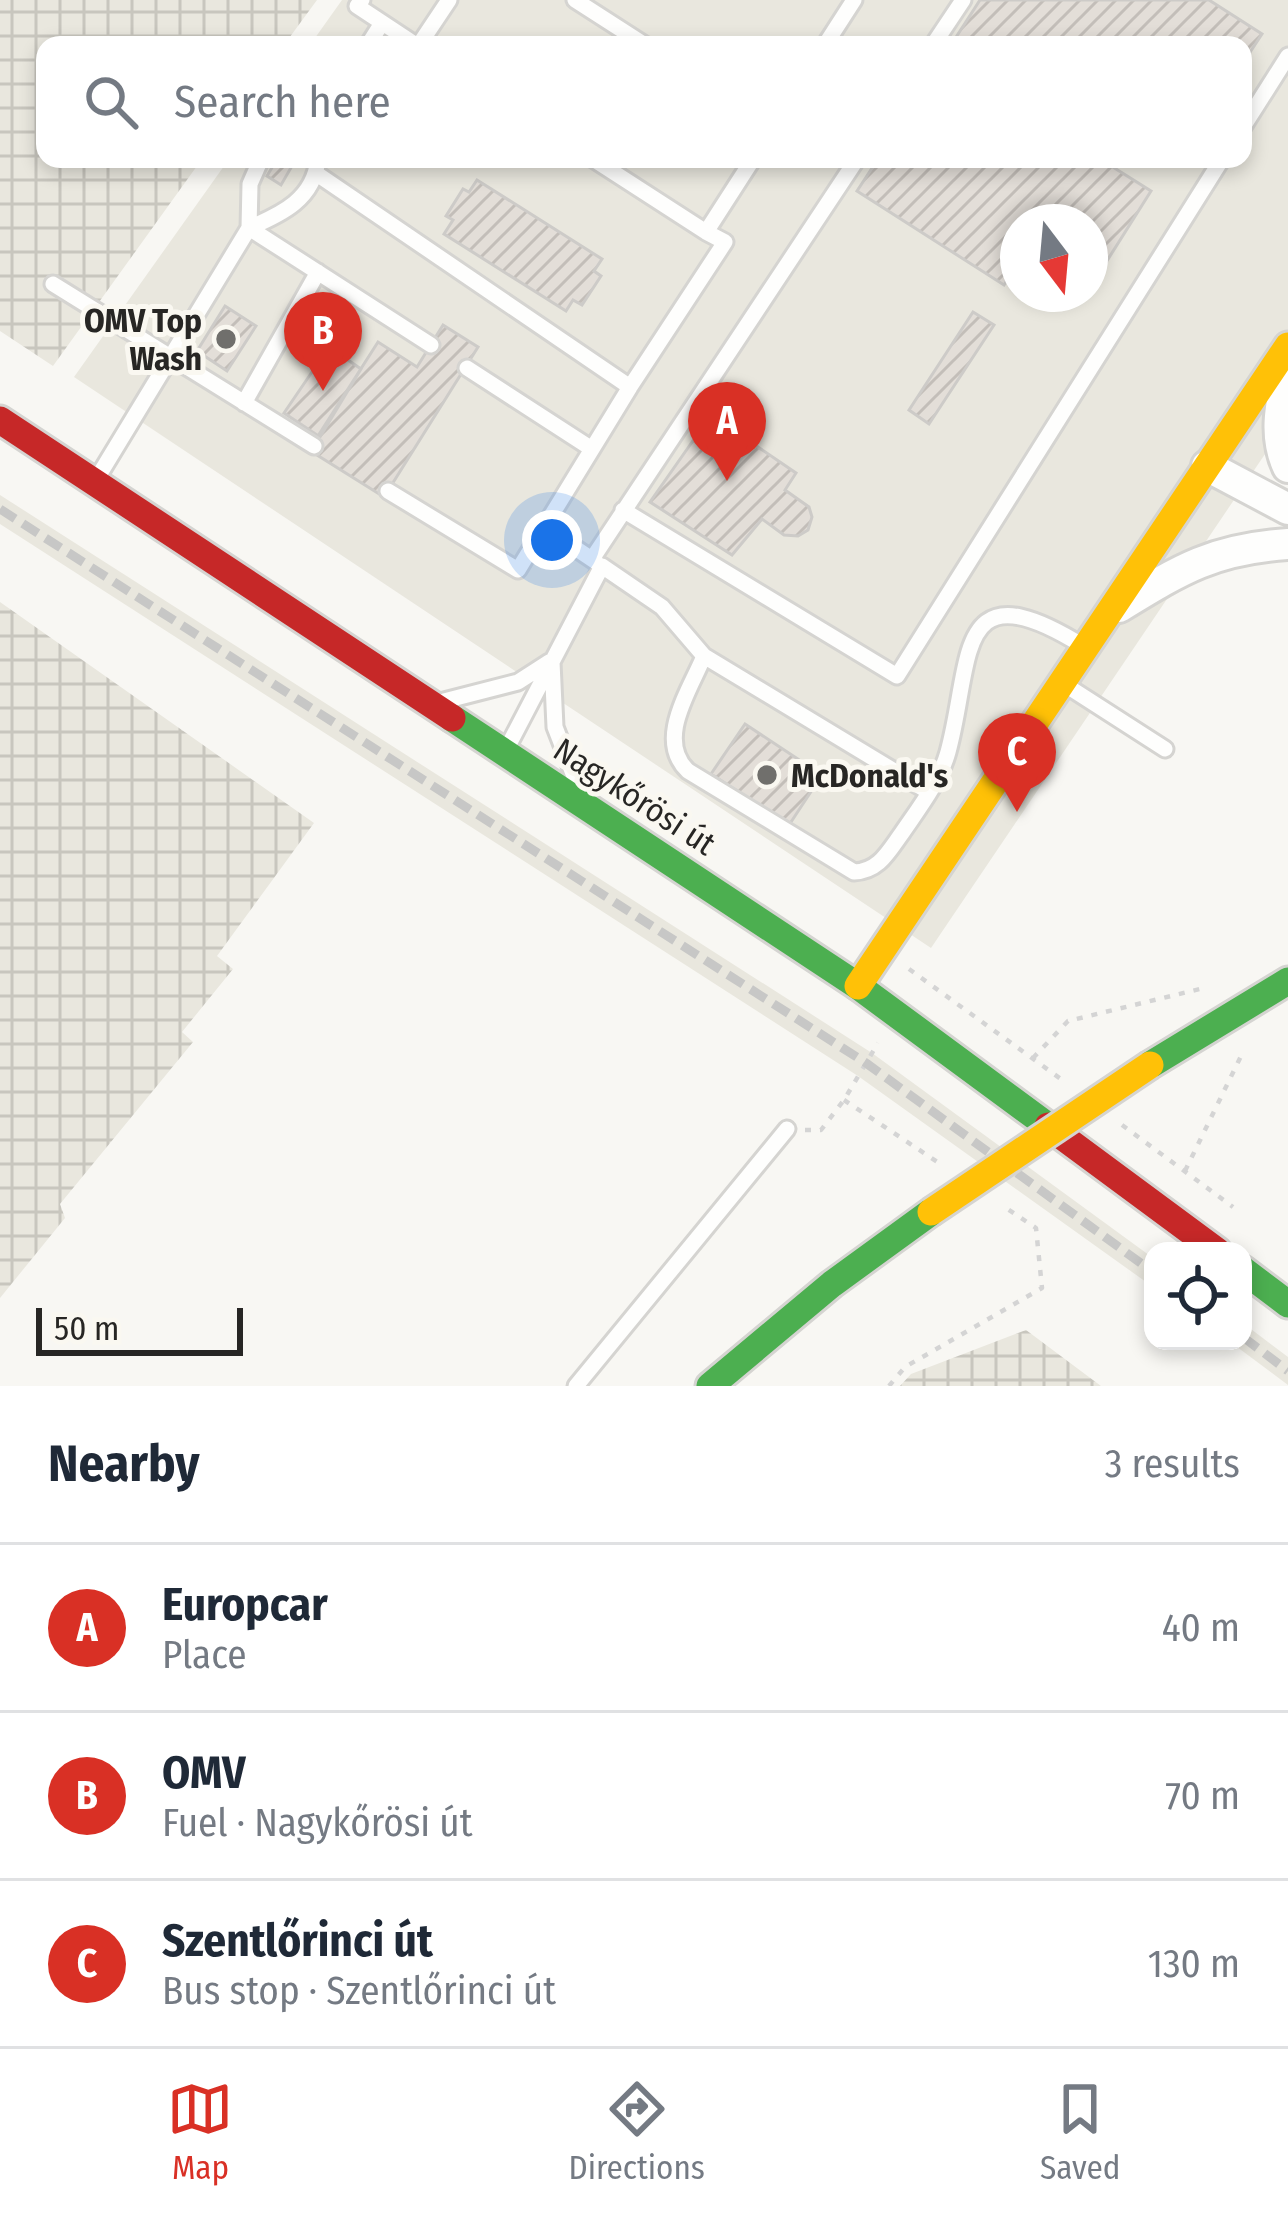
<!DOCTYPE html>
<meta charset="utf-8">
<style>
:root{--surface:#fff;--page:#f6f6f7;--text:#1f2937;--muted:#747a83;--line:#e0e1e3;--accent:#d93025}
body{margin:0;font-family:"Fira Sans Condensed",sans-serif;background:var(--page);color:var(--text)}
.controls{position:absolute;right:36px;bottom:36px;display:grid;overflow:hidden;border-radius:24px;box-shadow:0 6px 18px #0003}
.controls button{width:108px;height:108px;display:grid;place-items:center;padding:0;border:0;border-bottom:3px solid var(--line);background:var(--surface);color:var(--text);font:60px sans-serif}
.compass{position:absolute;left:1000px;top:204px;width:108px;height:108px;border-radius:50%;background:var(--surface);box-shadow:0 6px 18px #0003;rotate:164deg}
.scale{position:absolute;left:36px;bottom:30px;width:207px;box-sizing:border-box;padding-left:12px;border:6px solid #272624;border-top:0;font-size:33px;line-height:42px;white-space:nowrap;color:#272624;-webkit-text-stroke:9px #faf8f1;paint-order:stroke}
.you{position:absolute;left:552px;top:540px;width:42px;height:42px;margin:-30px;border:9px solid #fff;border-radius:50%;background:#1a73e8;box-shadow:0 0 0 18px #1a73e833}
.badge{display:grid;place-items:center;width:78px;height:78px;border-radius:50%;background:var(--accent);color:#fff;font-size:39px;font-weight:700}
.pin{position:absolute;translate:-50% -99px;filter:drop-shadow(0 3px 6px #0008)}
.pin::after{content:'';position:absolute;top:63px;width:42px;height:36px;background:inherit;clip-path:polygon(0 0,100% 0,50% 100%)}
.list{margin:0;padding:0;list-style:none}
h2{display:flex;justify-content:space-between;align-items:center;height:156px;margin:0;padding:0 48px;font-size:51px}
h2 small{font-size:39px;font-weight:400;color:var(--muted)}
.list li{display:grid;grid-template-columns:78px 1fr auto;gap:36px;align-items:center;box-sizing:border-box;height:168px;padding:0 48px;border-top:3px solid var(--line)}
.list b{display:block;font-size:45px;white-space:nowrap}
.list p{margin:0;font-size:39px;white-space:nowrap;color:var(--muted)}
.list em{font-size:39px;font-style:normal;color:var(--muted)}
.icon{flex:none;width:66px;height:66px;fill:none;stroke:currentColor;stroke-width:2;stroke-linecap:round;stroke-linejoin:round}
.map{position:relative;flex:none;width:1288px;height:1386px;overflow:hidden}
.search{position:absolute;background:var(--surface);box-shadow:0 6px 18px #0003;left:36px;right:36px;top:36px;height:132px;display:flex;align-items:center;gap:30px;box-sizing:border-box;padding:0 42px;border-radius:24px;color:var(--muted);font-size:45px}
.sheet{height:660px;background:var(--surface)}
nav{display:flex;justify-content:space-around;align-items:center;box-sizing:border-box;height:168px;border-top:3px solid var(--line);background:var(--surface);font-size:33px;color:var(--muted)}
nav a{display:grid;justify-items:center;gap:6px}
nav .on{color:var(--accent)}
.map>svg:first-child{display:block}
.built{fill:#e9e7de;fill-rule:evenodd}
.industrial{fill:url(#industrial-grid)}
.building{fill:url(#building-hatch);stroke:#cdcbc8;stroke-width:3}
.lines{fill:none;stroke-linecap:round;stroke-linejoin:round}
.lane-casing{stroke:#d5d4d1;stroke-width:21}
.street-casing{stroke:#d5d4d1;stroke-width:36}
.fast-casing{stroke:#d5d4d1;stroke-width:33}
.slow-casing{stroke:#d5d4d1;stroke-width:33}
.jam-casing{stroke:#d5d4d1;stroke-width:33}
.path{stroke:#d4d4d4;stroke-width:4.5;stroke-dasharray:6 9;stroke-linecap:butt}
.lane{stroke:#fefefd;stroke-width:15}
.street{stroke:#fefefd;stroke-width:30}
.fast{stroke:#4caf50;stroke-width:27}
.slow{stroke:#ffc107;stroke-width:27}
.jam{stroke:#c62828;stroke-width:27}
.rail{stroke:#c7c7c6;stroke-width:9;stroke-dasharray:18 9;stroke-linecap:butt}
.slow-bridge-casing{stroke:#d5d4d1;stroke-width:33;stroke-linecap:butt}
.slow-bridge{stroke:#ffc107;stroke-width:27}
.poi-dot{fill:#706f6c;stroke:#faf8f1;stroke-width:4.5}
.labels{text-anchor:middle;stroke-width:10;stroke-linejoin:round;paint-order:stroke}
.poi-label{font-size:33px;font-weight:bold;fill:#272624;stroke:#faf8f1;text-anchor:end}
.street-label{font-size:33px;fill:#272624;stroke:#faf8f1}
</style>
<div class="map">
<svg width="1288" height="1386" viewBox="0 0 1288 1386">
<defs>
<pattern id="industrial-grid" width="8" height="8" patternUnits="userSpaceOnUse" patternTransform="scale(3)"><rect width="8" height="8" fill="#e9e7de"/><path d="M0 4h8M4 0v8" fill="none" stroke="#c8c6be"/></pattern>
<pattern id="building-hatch" width="6" height="6" patternUnits="userSpaceOnUse" patternTransform="scale(3)"><rect width="6" height="6" fill="#e3ded8"/><path d="M-1 1l2-2M0 6l6-6M5 7l2-2" fill="none" stroke="#c3beb9"/></pattern>
</defs>
<rect width="100%" height="100%" fill="#f8f7f3"/>
<path class="built" d="M342 0H1288V420L931 948 74 377 229 159H1243V45H310ZM1018 222H1090V294H1018Z
M0 495 872 1053 1153 1258V1287L858 1076 0 524Z
M1243 1323 1288 1357V1385L1229 1341H1243Z"/>
<path class="industrial" d="M0 0H317L284 45H45V159H202L53 366 0 331Z
M0 602 314 823 217 956 233 969 182 1032 193 1042 60 1204 65 1218 0 1298Z
M1026 1330 1101 1386H900L911 1374Z"/>
<path class="building" d="M980 0H1209L1262 34 1243 63V45H951Z
M277 159H296L281 185 267 176Z
M878 159H1100L1151 191 1093 283 1090 222H1018V263L1004 285 857 191Z
M477 180 602 259 594 271 601 276 582 305 573 300 566 311 444 234 453 220 446 216 463 189 469 192Z
M225 306 256 326 227 371 197 351Z
M973 312 994 325 929 424 909 410Z
M443 325 478 347 384 497 309 450 378 342 417 367Z
M329 347 361 369 320 437 284 413Z
M711 415 796 473 785 490 809 507 812 517 808 530 798 536 784 535 762 519 732 555 650 502Z
M745 724 822 775 789 825 711 774Z"/>
<g class="lines">
<g class="lane-casing">
<path id="lane" d="M362 0 357 6 416 45
M575 0 645 45
M368 45 382 23
M419 45 449 0
M825 45 854 0
M933 45 963 0
M1243 127 1288 56
M593 159 706 232
M317 174 630 387
M249 228 431 345
M249 228C282 214 314 199 318 159
M53 284 314 446
M467 368 592 449
M244 403 318 272
M96 480 249 228 250 184 261 159
M388 491 518 570 630 387 725 242 706 232 753 159
M623 510 897 676 1222 159
M544 527 596 562
M592 559 857 159
M704 656C690 690 655 740 688 771L854 872C879 871 888 852 902 833 919 808 940 781 948 752 973 661 953 565 1083 646
M552 662 555 727 577 784
M1067 686 1165 749
M444 701 518 682 549 662
M506 750 602 566 662 607 704 656 929 792
M576 1386 787 1129"/>
</g>
<g class="street-casing">
<path id="street" d="M1288 370C1281 404 1273 435 1288 467
M1207 466 1288 509
M1119 607C1181 569 1213 549 1288 544"/>
</g>
<g class="fast-casing">
<path id="fast" d="M452 718 858 986 1048 1126
M1150 1065 1288 981
M1243 1270 1288 1304
M710 1386 832 1284 931 1212"/>
</g>
<g class="slow-casing">
<path id="slow" d="M858 986 1288 346"/>
</g>
<g class="jam-casing">
<path id="jam" d="M0 420 452 718
M1048 1126 1217 1251"/>
</g>
<path class="path" d="M909 969 1065 1082
M1033 1058 1068 1021 1204 988
M844 1100 939 1163
M1122 1125 1233 1207
M805 1130H821L844 1100 878 1043
M1185 1171 1243 1052
M889 1386 905 1367 1042 1288 1036 1228 1003 1206"/>
<use href="#lane" class="lane"/>
<use href="#street" class="street"/>
<use href="#fast" class="fast"/>
<use href="#slow" class="slow"/>
<use href="#jam" class="jam"/>
<path class="rail" d="M0 509 866 1063 1153 1272
M1243 1337 1288 1371"/>
<g class="slow-bridge-casing">
<path id="slow-bridge" d="M931 1212 1150 1065"/>
</g>
<use href="#slow-bridge" class="slow-bridge"/>
</g>
<g class="poi-dot">
<circle cx="226" cy="339" r="12"/>
<circle cx="767" cy="775" r="12"/>
</g>
<g class="labels">
<g class="poi-label">
<text x="202" y="332">OMV Top<tspan x="202" dy="38">Wash</tspan></text>
<text x="791" y="787" text-anchor="start">McDonald's</text>
</g>
<g class="street-label">
<text transform="translate(635 796) rotate(33)" y="12">Nagykőrösi út</text>
</g>
</g>
</svg>
<div class="controls">
<button><svg class="icon" aria-label="locate" viewBox="0 0 24 24"><circle cx="12" cy="12" r="6"/><path d="M12 2v4M12 18v4M2 12h4M18 12h4"/></svg></button>
</div>
<svg class="compass" viewBox="-18 -18 36 36"><path d="M0-13l5 13h-10z" fill="#e53935"/><path d="M0 13l5-13h-10z" fill="#747a83"/></svg>
<div class="scale">50 m</div>
<div class="you"></div>
<div class="pin badge" style="left:727px;top:481px">A</div>
<div class="pin badge" style="left:323px;top:391px">B</div>
<div class="pin badge" style="left:1017px;top:812px">C</div>
<div class="search"><svg class="icon" aria-label="search" viewBox="0 0 24 24"><circle cx="10" cy="10" r="6"/><path d="M15 15l6 6"/></svg>Search here</div>
</div>
<section class="sheet">
<h2>Nearby<small>3 results</small></h2>
<ul class="list">
<li><span class="badge">A</span><div><b>Europcar</b><p>Place</p></div><em>40 m</em></li>
<li><span class="badge">B</span><div><b>OMV</b><p>Fuel · Nagykőrösi út</p></div><em>70 m</em></li>
<li><span class="badge">C</span><div><b>Szentlőrinci út</b><p>Bus stop · Szentlőrinci út</p></div><em>130 m</em></li>
</ul>
</section>
<nav>
<a class="on"><svg class="icon" aria-label="map" viewBox="0 0 24 24"><path d="M3 6l6-2 6 2 6-2v14l-6 2-6-2-6 2zM9 4v14M15 6v14"/></svg>Map</a>
<a><svg class="icon" aria-label="directions" viewBox="0 0 24 24"><path d="M12 3l9 9-9 9-9-9zM9 14v-3h6M13 9l2 2-2 2"/></svg>Directions</a>
<a><svg class="icon" aria-label="saved" viewBox="0 0 24 24"><path d="M7 4h10v16l-5-4-5 4z"/></svg>Saved</a>
</nav>
